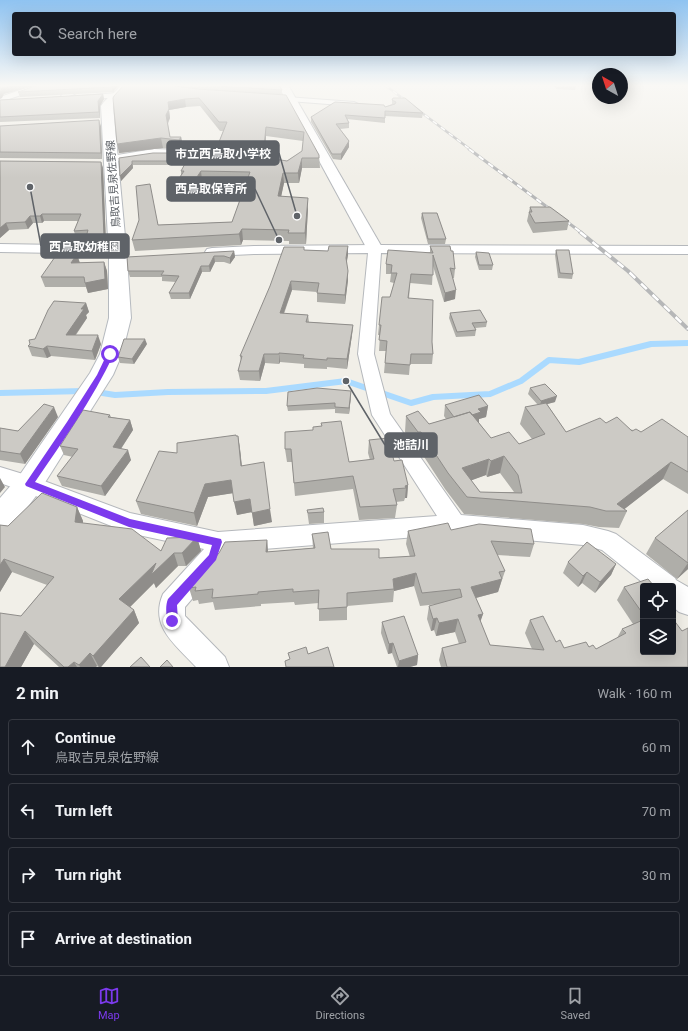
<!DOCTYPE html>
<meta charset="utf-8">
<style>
:root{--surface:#171b24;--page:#20242c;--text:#f1f3f6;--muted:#9ea1a6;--line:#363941;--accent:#7c3aed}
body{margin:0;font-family:Roboto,"Noto Sans JP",sans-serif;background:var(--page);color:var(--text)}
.controls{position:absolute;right:12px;bottom:12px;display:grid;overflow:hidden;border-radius:4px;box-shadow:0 4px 16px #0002}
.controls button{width:36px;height:36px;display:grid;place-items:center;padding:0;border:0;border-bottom:1px solid var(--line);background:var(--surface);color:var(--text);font:20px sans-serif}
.compass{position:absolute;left:592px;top:68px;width:36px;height:36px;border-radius:50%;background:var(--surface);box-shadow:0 4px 16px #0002;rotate:321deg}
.stop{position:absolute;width:12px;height:12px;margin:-9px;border:3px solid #7c3aed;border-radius:50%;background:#fff}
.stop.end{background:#7c3aed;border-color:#fff;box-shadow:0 1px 4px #0008}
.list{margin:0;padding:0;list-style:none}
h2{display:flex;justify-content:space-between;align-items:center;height:52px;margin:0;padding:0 16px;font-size:17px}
h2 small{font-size:13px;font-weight:400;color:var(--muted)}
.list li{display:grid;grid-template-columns:26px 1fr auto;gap:12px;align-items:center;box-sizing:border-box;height:56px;margin:0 8px 8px;padding:0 8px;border:1px solid var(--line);border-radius:4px}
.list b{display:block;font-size:15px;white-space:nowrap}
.list p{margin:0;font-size:13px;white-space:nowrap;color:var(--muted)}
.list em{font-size:13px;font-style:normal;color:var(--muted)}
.icon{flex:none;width:22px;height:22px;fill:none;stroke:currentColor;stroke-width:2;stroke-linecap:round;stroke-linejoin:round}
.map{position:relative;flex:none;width:688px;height:667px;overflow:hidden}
.search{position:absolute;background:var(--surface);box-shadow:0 4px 16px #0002;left:12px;right:12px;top:12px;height:44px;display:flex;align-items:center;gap:10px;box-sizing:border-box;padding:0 14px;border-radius:4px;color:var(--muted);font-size:15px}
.sheet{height:308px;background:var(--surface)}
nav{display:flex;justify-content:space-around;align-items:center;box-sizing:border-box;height:56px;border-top:1px solid var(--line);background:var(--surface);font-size:11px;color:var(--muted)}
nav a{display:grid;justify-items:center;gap:2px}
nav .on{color:var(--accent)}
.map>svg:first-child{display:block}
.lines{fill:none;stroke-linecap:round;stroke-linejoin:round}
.stream{stroke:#aadaff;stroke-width:6}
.minor-casing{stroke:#b5b8bc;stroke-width:2}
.tertiary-casing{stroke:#b5b8bc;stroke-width:2}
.secondary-casing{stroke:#b6babf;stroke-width:2}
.minor{fill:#fff;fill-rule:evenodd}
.tertiary{fill:#fff;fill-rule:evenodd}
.secondary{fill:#fff;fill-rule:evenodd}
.rail-far2-casing{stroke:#b6b7b8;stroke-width:2.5}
.rail-far1-casing{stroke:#b6b7b8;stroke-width:3}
.rail-casing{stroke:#b6b7b8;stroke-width:4}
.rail-far2{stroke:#fff;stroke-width:1.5;stroke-dasharray:5;stroke-linecap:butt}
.rail-far1{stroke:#fff;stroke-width:2;stroke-dasharray:6;stroke-linecap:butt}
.rail{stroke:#fff;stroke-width:2.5;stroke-dasharray:8;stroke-linecap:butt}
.wall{fill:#afaea9;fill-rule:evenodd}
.shaded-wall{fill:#8f8d8a}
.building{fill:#cccac5;stroke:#8f8d8a;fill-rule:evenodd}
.route{fill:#7c3aed}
.labels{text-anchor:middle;stroke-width:3;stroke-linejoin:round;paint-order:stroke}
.street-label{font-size:11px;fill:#5f6368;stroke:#fff}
.leader{fill:none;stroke:#5f6368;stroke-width:1.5}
.callout-dot{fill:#5f6368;stroke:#fff;stroke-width:1.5}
.callout{fill:#5f6368;stroke:#5f6368;stroke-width:1.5}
.callout-label{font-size:12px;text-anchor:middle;font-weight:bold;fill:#fff}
</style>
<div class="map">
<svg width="688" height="667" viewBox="0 0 688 667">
<rect width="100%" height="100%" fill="#f1efe8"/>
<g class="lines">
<path class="stream" d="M96 392 115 395 168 392 266 391 346 381 372 390
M379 392 411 403 433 397 490 394 521 381 549 360 579 362 651 344 688 343
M0 393 84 391"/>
<g class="minor-casing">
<path id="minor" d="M43 85H62L58 87 36 90 0 102V97L32 86Z
M84 85H94L70 96 66 101H63L59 99 64 92Z
M117 93H120V97L81 100 77 98 81 96Z
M273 96 354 102 358 104 354 106 276 100H273Z
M154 149 181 150 184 151 186 155 204 154 217 157 220 168 219 170H211L208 161H182L178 160 177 155C154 153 133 158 111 162L106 159 111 156Z
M0 244 118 246 123 247 125 250 123 253 118 254 0 252Z
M375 245 688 246V254L381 253 374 354 390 414 461 515 583 525 608 531 616 534 675 578 676 580 688 587V615L679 612 673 607V586H647L602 550 583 545 455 534 227 552 221 565 185 607V616L225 657 229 667H196C176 645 149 627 163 594L204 549 129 533 23 491 0 483V467L36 478 130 513 218 532 437 516 372 415 358 354 368 253 254 254 212 256 207 255 205 252 207 249 212 248 254 246Z"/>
</g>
<g class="tertiary-casing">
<path id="tertiary" d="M278 85H288L383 249 381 252 375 254 369 252 367 249Z"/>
</g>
<g class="secondary-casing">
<path id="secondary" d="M120 85H130C127 95 117 97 113 106L127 258 131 318 122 354 113 375 39 492 11 529 0 533V498L19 476 90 373 100 354 109 318V258L101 106C107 96 117 93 120 85Z"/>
</g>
<use href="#minor" class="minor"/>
<use href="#tertiary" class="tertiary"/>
<use href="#secondary" class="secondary"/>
<g class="rail-far2-casing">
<path id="rail-far2" d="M385 85 471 150"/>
</g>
<g class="rail-far1-casing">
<path id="rail-far1" d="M469 149 582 233"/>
</g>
<g class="rail-casing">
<path id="rail" d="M580 232 628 271 688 329"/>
</g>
<use href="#rail-far2" class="rail-far2"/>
<use href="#rail-far1" class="rail-far1"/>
<use href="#rail" class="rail"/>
</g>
<path class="wall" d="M119 85 113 92 20 97 18 92Z
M124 85H279L282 90V95L319 155 320 168H302L299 183H284L281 196 308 208 306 244H289V241L243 240 241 245 135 251 132 240 158 225 232 222 247 182 202 181 199 187H182L180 177 181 175V171L207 159 213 163 219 160 217 147 223 131H220L200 106 186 107 169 110 170 118 168 124 170 137H181L183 146 181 149 163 148 119 153ZM266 136 303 141 302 151 287 161 265 157Z
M554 85H575L576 86 575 90 556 89Z
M103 94 104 99 100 106V118L0 122V100Z
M392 100 423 113 422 118 385 116V123L347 119 349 123V128L340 129 349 141V147L341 160 333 159 311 122V117L385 107 392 104Z
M0 126H101L102 159 0 158Z
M175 153 176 156 172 165H133V168L121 181 119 158Z
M0 161 101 162 103 168 106 244H88L86 237 76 238 74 231 78 221H44L42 223H33L28 229 9 230 0 238Z
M530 207 569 221 567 230 533 233 527 221Z
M422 213 446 239 445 244H428L421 218Z
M348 246V255L346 263 348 280 345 304 317 302V292L292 290 284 314 308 315 309 322 353 325 352 335 347 369 327 367V369L304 368V364L280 362 279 364 265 363 260 381 240 380 238 371 241 361 240 356 304 247V250L328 251Z
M430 246 455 269 454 278H453L455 299 444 302 433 266 432 285 410 283 409 299 432 342 433 354 432 364H410L409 375 384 373 386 351H379L380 335H378L379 325 390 297 394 283 390 282 391 274H386V264L430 252Z
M556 250 573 274 572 279 558 278 555 255Z
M234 251 235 257 230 264 224 262H215L210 272H202L190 299H171L169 293 176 282 162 281V277H130L128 271Z
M476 252 493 265 492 270H479L475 257Z
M77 254 80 263 104 262 107 271 108 289 88 293 86 287H45L41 277Z
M86 303 89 312 86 315 87 318 76 335 101 344 95 360 51 356 47 358 32 356 28 346 35 339Z
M450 313 487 322 486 327 475 328 476 330 475 336 456 337 449 318Z
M147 344 134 364 120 363 118 357Z
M530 388 555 402 547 404 566 432 606 423 641 432 688 437V494L663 479 624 509 627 511 619 528 599 527 583 524 464 514 445 489 419 449H416L405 432 406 416 429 424 446 419 444 416 445 405 488 406 486 417 479 419V423L491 438 519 444 532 439 520 424 525 407 538 405 528 394ZM500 473 514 492H480L471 480 486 475 487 477Z
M351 391V396L349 414 335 413V409L288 411 287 406Z
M110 415 111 417 130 420 133 430 121 449 131 460 105 496 62 486 57 476 73 457 64 455 60 446Z
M58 417 25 464 0 460V428L18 431Z
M321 423 349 462 370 460 368 453 369 440 394 461 408 485 407 498H405L404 501 396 502 397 505 395 518 359 520 353 489 295 496 292 462H287L285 449 313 430 322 426Z
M236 435V436H238L240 449 242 466 272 522 254 526 252 512 237 515 233 493 208 497 197 526 141 514 136 501 177 453Z
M77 507 83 521V523L161 551 197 537 201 551 186 566H178L156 588 154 583 130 607 134 610 139 623 101 667H98L97 666 96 667H59L34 644 21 667H0L21 616 47 585 12 572 0 592V525L8 526Z
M307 510 324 512V523L309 524Z
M688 510V569L677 579 646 554 655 538Z
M451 530 534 544 530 557 497 555 505 571 498 592 476 598 483 614 480 621 490 645 532 649 525 633 530 620 564 648 589 647 596 649 617 638 622 629 633 624 617 600 624 587 643 586V652L688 667H441L439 660 442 648 459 644 455 632 436 636 434 630 431 631 427 619 429 606 438 604 420 606 414 586 394 591 393 602 347 606V620L319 621V603L295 605 294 602 261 604V606L215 610 213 602 199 604 198 600 193 601 189 588 267 540 268 552 313 548 312 534 331 549 379 558 410 557 406 544 408 531Z
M568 562 616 564 611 575 595 593 582 583 578 587 563 573Z
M382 622 418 655 417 665 410 667H397L392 653 388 654 381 633Z"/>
<path class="shaded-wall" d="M17 85H38L4 94 2 98 0 99V93L2 88Z
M113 85H119L113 92 112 87Z
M103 94 104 99 100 106V118L99 112 98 101Z
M185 99 186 107 169 110 170 118 167 124 166 115 168 102Z
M99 120 101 126 102 159 101 153Z
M266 127V136L264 166 263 157Z
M181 137 183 146 181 149 179 140Z
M161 138 163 148 119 153 117 144Z
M349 141V147L341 160V154Z
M175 153 176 156 172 165 171 161Z
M302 158V168L299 183 298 173Z
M132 161 133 168 121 181 120 176Z
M101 162 103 168 106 244 104 237Z
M201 171 202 181 199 187 197 177Z
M283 173 284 183 279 207 278 196Z
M308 198V208L306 244 305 233Z
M42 214 44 221 42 223 40 216Z
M30 216 33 223 28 229 25 222Z
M6 223 9 230 0 238V228Z
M242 229 243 240 241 245 239 234Z
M348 246V255L346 267V258Z
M234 251 235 257 230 264V258Z
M77 254 80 264 71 263Z
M214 256 215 262 210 272 209 266Z
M104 262 107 271 108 289 88 293 85 283Z
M201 266 202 272 190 299 189 293Z
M348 271V280L345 304V295Z
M291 281 292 290 280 323V313Z
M456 290 455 299 444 302 445 293Z
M86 303 89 312 86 315 87 318 69 344 66 335 81 309Z
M353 325 352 335 347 369V359Z
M98 335 101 344 95 360 92 351Z
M145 339 147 344 134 364 132 359Z
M47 346 51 356 47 358 43 349Z
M279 353 280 362 279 364Z
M264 354 265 363 260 381 259 371Z
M351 391V396L349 414V408Z
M557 396 555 402 540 406 541 401Z
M488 406 486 417 479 419V423L456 420 478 409Z
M54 407 58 417 25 464 20 454Z
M130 420 133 430 116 456 113 447Z
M238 436 240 449 243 479 241 466Z
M128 450 131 460 105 496 101 486Z
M504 456 500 473 487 477 491 461Z
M489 459 486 475 459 485 462 468Z
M671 462 663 479 622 511 617 504Z
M0 478 5 487 0 493Z
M231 480 234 493 208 497 197 526 194 513 205 484Z
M408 485 407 498H405L406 488 405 486Z
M250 499 252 512 237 515 234 502Z
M77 507 83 521 82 536 75 522Z
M270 509 272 522 254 526 252 513Z
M197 537 201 551 186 566 182 553Z
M267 540 268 552H266Z
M174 553 178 566 156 588 154 583 125 612 119 599 156 563Z
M4 559 12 572 0 592V565Z
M688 563V569L677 579Z
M616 564 611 575 595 593 600 582Z
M587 572 582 583 578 587 583 576Z
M416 573 414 586 394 591 393 579Z
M502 579 498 592 468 600 471 587Z
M134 610 139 623 101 667H99L93 656Z
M483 614 479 626 478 615Z
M437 618 434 630 431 631 433 619Z
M458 619 455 632 436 636 439 623Z
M25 631 34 644 21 667H5Z
M393 643 392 653 388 654 389 644Z
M90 653 97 666 96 667H80L79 665Z
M418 655 417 665 410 667H398L399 661Z
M74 662 77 667H68Z"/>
<path class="building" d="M0 85H17L2 88 0 93Z
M48 85H113L112 87 18 92 35 86Z
M124 85H167L198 89 286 95 319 155V158H302L298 173H283L278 196 308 198 305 233H288L289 230 242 229 239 234 132 240 139 220 136 186 150 184 158 225 232 222 250 172 201 171 197 177H180L184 171H181L191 153H205L207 159 213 163 220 159 217 147 227 122H219L199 98 185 99 168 102 169 109 166 115 170 137H181L179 140 161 138 117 144 113 98 114 96ZM266 127 304 132 302 151 287 161 263 157Z
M201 85H279L282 90Z
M557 85H575L576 86Z
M103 94 98 101 99 112 0 117V100Z
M393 98H405L423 113 385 111V118L345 115 349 123 336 124 349 141 341 154H332L311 117 335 102 384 105 385 107 395 104 396 102 392 100Z
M99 120 101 153 0 152V126Z
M153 153H175L171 161H132V164L120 176 119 158Z
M0 161 101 162 104 237H86L88 230 74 231 81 214H42L40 216H30L25 222 6 223 0 228Z
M530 207H550L569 221 535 223 529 212H532Z
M422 213H437L446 239H428Z
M329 246H348L346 258 348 271 345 295 317 293 319 283 291 281 280 313 308 315 306 322 353 325 347 359 327 358V360L303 358 304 355 279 353V354H264L259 371H238L242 356H240L270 286 284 247H304V250L328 251Z
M430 246H450L451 251H453L455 269 450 268 456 290 445 293 433 255V275L411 274 408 298 433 300 432 342 433 354H411L410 365 385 363 387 341 379 340 381 325H379L382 297H390L397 273H391L392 265 386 264 388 250 433 253Z
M556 250H569L573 274 560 273Z
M234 251 230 258 224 256H214L209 266H201L189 293H169L179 276 161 275 164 271H128L127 257Z
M476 252 489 253 493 265H479Z
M57 254H77L71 263 104 262 105 279 85 283 84 277H41Z
M54 301 86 303 81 309H84L66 335H98L92 351 47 346 43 349 28 346 30 344 29 340 35 339 48 310Z
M480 310 487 322 472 323 476 330 457 332 450 313Z
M124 339H145L132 359 118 357Z
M545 384 557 396 541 401 530 388Z
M317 388 351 391 349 408 335 407V403L287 406 288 392Z
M479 395 488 406 478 409 481 412 472 415 470 412 454 417 445 405Z
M546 403 566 432 600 418 606 423 617 417 632 431 636 429 641 432 662 419 688 437V472L671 462 617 504 627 511H606L590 507 467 497 448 473 421 432H418L406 416 418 411 429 424 470 412 491 438 509 432 519 444 545 434 525 407ZM504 456 518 475 522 493 480 492 462 468 489 459 491 461Z
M44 404 54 407 20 454 0 451V428L18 431Z
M83 410 110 415 108 417 130 420 113 447 128 450 101 486 57 476 78 449 60 446Z
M341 421 349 462 374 459 369 440 388 438 394 461 402 460 408 485 405 486 406 488 393 489 397 505 360 507 353 476 294 483 291 449H285V432L313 430V427L322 426 321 423Z
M236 435V436H238L241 466 264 462 270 509 252 513 250 499 234 502 231 480 205 484 194 513 136 501 159 451 177 453V443Z
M42 493 77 507 75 522 132 529 161 551 167 538 197 537 182 553H174L151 575 156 563 119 599 134 610 93 656 90 653 79 665 74 662 68 667H64L25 631 5 667H0V613L21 616 54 577 4 559 0 565V525L8 526Z
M323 508 324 512 308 513 307 510Z
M688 510V563L655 538Z
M448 523 451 530 479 524 531 529 534 544 491 541 505 571 499 572 502 579 471 587 483 614 478 615 490 645 544 650 530 620 543 616 556 642 560 640 564 648 586 642 589 647 593 645 596 649 626 633 622 629 643 620V652H673V619L682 631 688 628V667H447L442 648 466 642 458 619 439 623 437 618 433 619 429 606 462 597 460 589 422 593 416 573 393 579 394 589 347 593V607L318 609 319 590 293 592V589L258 592V594L212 598 213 589 195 591 196 587 189 588 219 553 225 542 267 540 266 552 315 548 312 534 328 532 331 549H379V558L415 556 408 531Z
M587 542 616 564 600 582 587 572 583 576 568 562Z
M648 579 654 586H643V614L624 587Z
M404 616 418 655 399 661 393 643 389 644 382 622Z
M306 647 308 654 328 647 334 667H286L285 661 290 659 288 653Z
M141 657 150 667H130Z
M167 660 173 667H160Z"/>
<linearGradient id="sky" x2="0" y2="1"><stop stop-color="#8fc3f1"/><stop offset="0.48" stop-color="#f9f8f5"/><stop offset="1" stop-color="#f9f8f5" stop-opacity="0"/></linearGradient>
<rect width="688" height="178" fill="url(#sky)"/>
<path class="route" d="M110 352 114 354C92 400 63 441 35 482L130 519 221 539 222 542 216 560 177 605 178 621 176 625 172 627 169 625C166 618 165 606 168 599L209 555 212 545 129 527 26 486 25 484 67 422 97 375 107 354Z"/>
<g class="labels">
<g class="street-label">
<text transform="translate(113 184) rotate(-94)" y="4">鳥取吉見泉佐野線</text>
</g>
</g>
<path class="leader" d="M297 216L279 153M279 240L255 189M30 187L41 246M346 381L385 445"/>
<g class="callout-dot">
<circle cx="297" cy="216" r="4"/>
<circle cx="279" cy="240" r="4"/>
<circle cx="30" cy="187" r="4"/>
<circle cx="346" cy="381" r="4"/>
</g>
<g class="callout">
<rect x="167" y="141" width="112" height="24" rx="4"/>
<rect x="167" y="177" width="88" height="24" rx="4"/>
<rect x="41" y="234" width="88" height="24" rx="4"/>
<rect x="385" y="433" width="52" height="24" rx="4"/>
</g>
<g class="callout-label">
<text x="223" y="158">市立西鳥取小学校</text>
<text x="211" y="193">西鳥取保育所</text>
<text x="85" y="251">西鳥取幼稚園</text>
<text x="411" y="449">池詰川</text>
</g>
</svg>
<div class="controls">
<button><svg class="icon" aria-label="locate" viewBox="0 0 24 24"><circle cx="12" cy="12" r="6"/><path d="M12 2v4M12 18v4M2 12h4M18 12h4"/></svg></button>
<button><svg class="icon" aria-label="layers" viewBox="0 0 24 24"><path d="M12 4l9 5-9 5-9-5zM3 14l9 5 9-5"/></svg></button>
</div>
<svg class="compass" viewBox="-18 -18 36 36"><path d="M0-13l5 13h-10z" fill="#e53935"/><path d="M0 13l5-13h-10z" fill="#9ea1a6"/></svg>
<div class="stop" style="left:110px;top:354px"></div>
<div class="stop end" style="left:172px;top:621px"></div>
<div class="search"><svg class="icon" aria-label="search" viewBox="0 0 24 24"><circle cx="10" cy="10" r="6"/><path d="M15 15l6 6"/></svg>Search here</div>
</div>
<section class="sheet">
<h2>2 min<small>Walk · 160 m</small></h2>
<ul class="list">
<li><svg class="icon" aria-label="ahead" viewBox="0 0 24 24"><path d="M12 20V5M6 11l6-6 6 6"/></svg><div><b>Continue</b><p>鳥取吉見泉佐野線</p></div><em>60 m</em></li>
<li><svg class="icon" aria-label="left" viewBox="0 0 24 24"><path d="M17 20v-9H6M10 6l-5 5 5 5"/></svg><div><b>Turn left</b></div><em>70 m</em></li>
<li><svg class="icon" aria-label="right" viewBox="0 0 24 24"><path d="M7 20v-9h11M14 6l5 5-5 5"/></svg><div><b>Turn right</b></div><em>30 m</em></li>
<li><svg class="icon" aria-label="arrive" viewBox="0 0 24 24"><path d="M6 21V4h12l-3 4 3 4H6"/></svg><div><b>Arrive at destination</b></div></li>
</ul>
</section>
<nav>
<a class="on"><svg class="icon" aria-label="map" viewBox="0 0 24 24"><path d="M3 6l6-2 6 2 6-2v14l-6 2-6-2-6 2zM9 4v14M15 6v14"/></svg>Map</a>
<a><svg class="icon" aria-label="directions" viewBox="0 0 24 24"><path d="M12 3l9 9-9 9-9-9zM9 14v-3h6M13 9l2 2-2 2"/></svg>Directions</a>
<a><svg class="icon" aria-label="saved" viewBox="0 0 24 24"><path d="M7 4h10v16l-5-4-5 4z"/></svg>Saved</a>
</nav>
